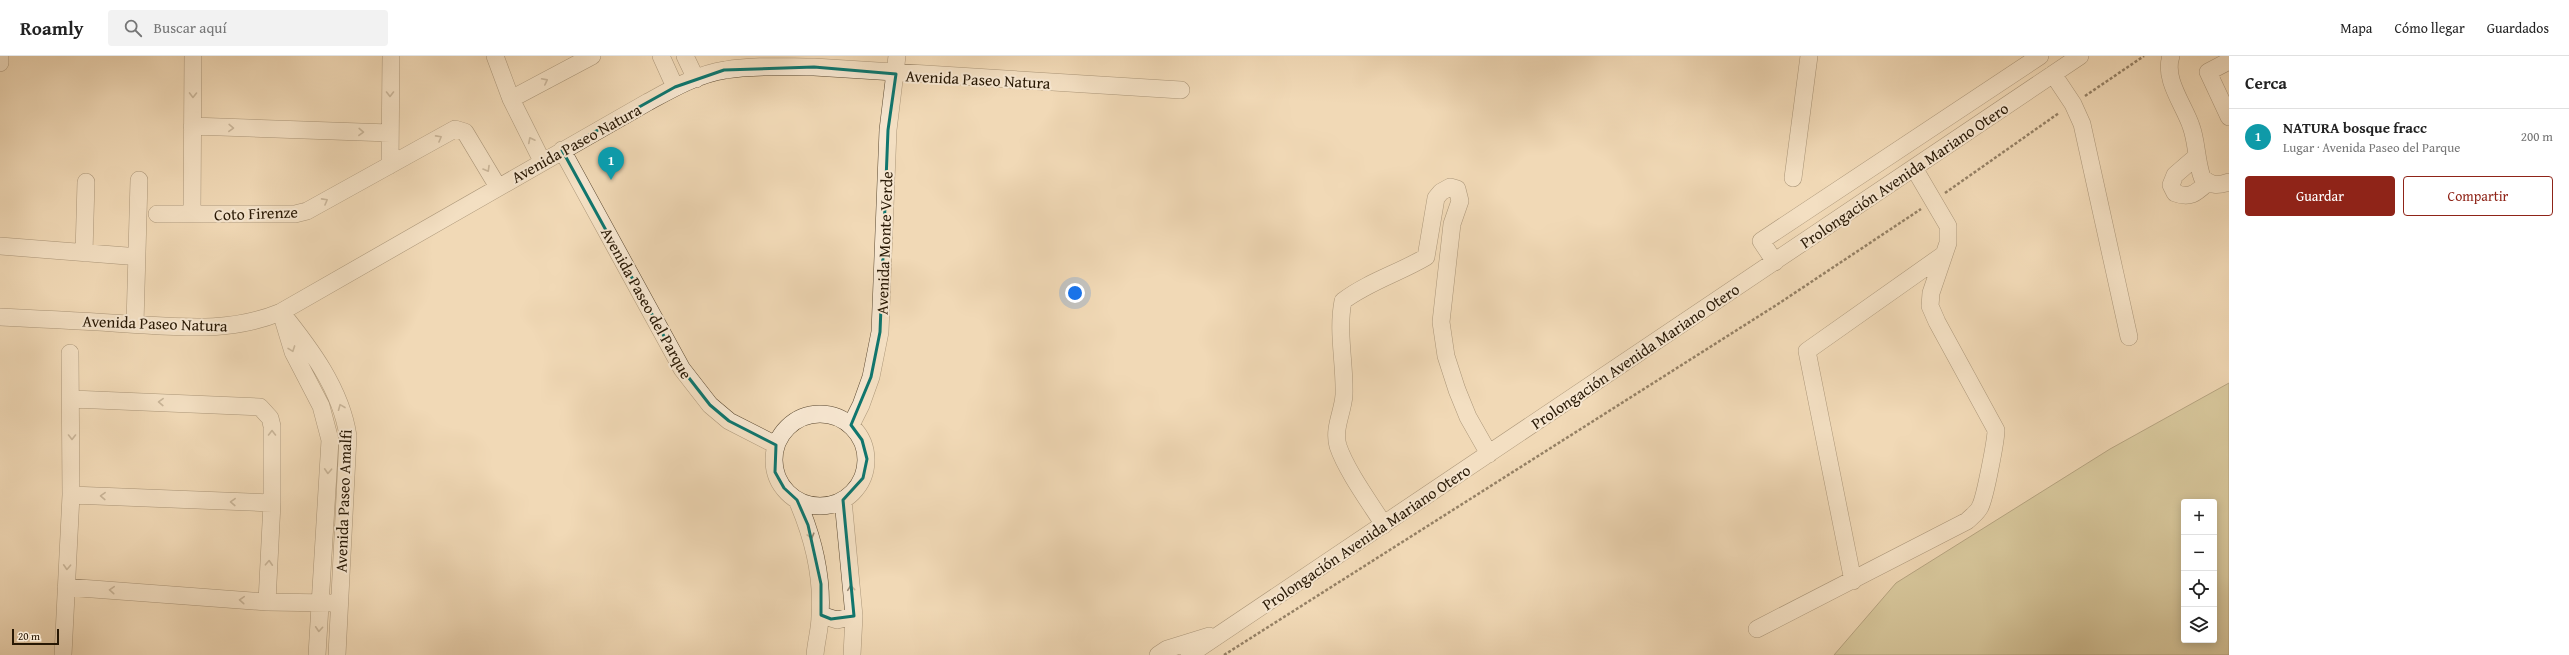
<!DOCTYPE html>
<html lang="es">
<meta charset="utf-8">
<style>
:root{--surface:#fff;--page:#f2f2f2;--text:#222;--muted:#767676;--line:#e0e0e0;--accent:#8f2418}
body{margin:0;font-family:"Gentium Book Plus",serif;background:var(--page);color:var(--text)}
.controls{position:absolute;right:12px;bottom:12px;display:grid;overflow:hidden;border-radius:4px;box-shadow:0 2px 10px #0003}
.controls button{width:36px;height:36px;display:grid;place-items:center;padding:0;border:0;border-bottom:1px solid var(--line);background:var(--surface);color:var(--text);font:20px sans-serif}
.scale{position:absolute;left:12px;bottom:10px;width:47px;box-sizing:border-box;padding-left:4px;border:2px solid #281804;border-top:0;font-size:11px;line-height:14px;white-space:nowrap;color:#281804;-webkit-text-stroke:3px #f6e6d0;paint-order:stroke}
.you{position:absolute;left:1075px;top:237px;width:14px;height:14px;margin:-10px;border:3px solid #fff;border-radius:50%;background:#1a73e8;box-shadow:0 0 0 6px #1a73e833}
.badge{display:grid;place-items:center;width:26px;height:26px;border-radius:50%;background:var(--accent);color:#fff;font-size:13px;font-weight:700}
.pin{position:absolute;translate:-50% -33px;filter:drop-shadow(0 1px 2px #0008)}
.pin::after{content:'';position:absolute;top:21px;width:14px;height:12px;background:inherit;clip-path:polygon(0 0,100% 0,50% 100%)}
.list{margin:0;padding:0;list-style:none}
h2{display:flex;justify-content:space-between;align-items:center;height:52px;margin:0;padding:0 16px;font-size:17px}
h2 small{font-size:13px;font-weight:400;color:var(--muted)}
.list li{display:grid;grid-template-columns:26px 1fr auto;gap:12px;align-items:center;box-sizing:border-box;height:56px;padding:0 16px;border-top:1px solid var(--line)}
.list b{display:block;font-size:15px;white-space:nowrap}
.list p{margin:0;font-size:13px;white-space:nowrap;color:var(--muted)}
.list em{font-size:13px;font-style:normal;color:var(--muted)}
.actions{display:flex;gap:8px;padding:12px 16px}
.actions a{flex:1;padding:9px 0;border:1px solid var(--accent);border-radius:4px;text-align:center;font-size:14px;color:var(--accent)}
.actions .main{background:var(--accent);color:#fff}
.icon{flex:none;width:22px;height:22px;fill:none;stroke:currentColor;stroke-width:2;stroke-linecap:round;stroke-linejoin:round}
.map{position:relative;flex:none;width:2229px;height:599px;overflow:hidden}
header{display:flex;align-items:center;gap:24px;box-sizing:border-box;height:56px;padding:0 20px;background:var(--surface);border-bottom:1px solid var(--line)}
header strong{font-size:19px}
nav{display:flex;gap:22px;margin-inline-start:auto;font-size:14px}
.search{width:280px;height:36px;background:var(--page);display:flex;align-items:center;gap:10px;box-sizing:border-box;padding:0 14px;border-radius:4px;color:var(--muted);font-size:15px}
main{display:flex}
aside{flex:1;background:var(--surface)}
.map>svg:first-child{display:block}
.green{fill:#c2bd88;stroke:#756a46;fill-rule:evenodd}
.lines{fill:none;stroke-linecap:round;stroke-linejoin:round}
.minor-casing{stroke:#5a4830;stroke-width:18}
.path{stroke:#281804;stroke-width:2.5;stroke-dasharray:3 2;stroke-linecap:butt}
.minor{stroke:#f6e6d0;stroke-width:17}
.oneway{stroke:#998974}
.marked{fill:none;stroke:#0f766e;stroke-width:3;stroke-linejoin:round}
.labels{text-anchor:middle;stroke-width:4;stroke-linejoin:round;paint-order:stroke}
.street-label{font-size:16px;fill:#281804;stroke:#f6e6d0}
</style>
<header>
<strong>Roamly</strong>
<div class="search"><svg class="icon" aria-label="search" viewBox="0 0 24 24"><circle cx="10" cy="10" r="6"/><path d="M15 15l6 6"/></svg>Buscar aquí</div>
<nav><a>Mapa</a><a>Cómo llegar</a><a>Guardados</a></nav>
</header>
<main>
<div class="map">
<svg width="2229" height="599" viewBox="0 0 2229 599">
<rect width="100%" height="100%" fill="#f1d9b6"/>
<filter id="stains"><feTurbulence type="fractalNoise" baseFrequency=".005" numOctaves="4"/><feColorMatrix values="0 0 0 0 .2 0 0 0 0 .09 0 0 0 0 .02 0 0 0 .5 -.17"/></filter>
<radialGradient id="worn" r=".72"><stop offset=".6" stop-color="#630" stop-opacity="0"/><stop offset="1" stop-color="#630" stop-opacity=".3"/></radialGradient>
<path class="green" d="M2229 327V599H1834L1896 527 2110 393ZM2184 446H2214V584H2184Z"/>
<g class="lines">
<g class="minor-casing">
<path id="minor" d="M193 0 192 158H295L307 155 455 73 465 76 498 131
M495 0 511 43 542 105
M661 0 675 31
M685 0 696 23
M2171 0C2163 23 2184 49 2191 70 2197 86 2196 104 2202 121 2210 130 2218 130 2229 126
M2229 5 2208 16 2229 61
M0 7V0
M2053 18 2073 48 2082 68 2129 281
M511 43 592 0
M192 70 390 77
M562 94 682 313 710 349 729 365 776 389
M2197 100 2175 119 2171 129 2175 137C2190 143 2196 137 2207 127
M390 109 391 0
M1793 122 1809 0
M157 158H192
M0 190 127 200
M84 197 86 126
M1775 206 1761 185 2040 0
M281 256C310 292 341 333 348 380L337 599
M0 261C43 263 85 265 128 268 181 271 230 277 281 256L648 46C672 33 698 18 725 14 754 9 785 11 814 11L1181 34
M283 263 293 296 321 350 330 384 317 599
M135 268 139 124
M72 343 260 351 270 362 272 370V447L267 546
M774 404a46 46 0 1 1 92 0a46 46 0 1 1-92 0Z
M851 369 861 349 871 321 880 276 888 74 897 0
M71 439 272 447
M797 444C813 481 823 519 820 560 820 573 816 586 815 599
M843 444 854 560 852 599
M1384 469C1370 447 1346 414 1338 390 1333 372 1343 356 1344 339 1345 307 1337 276 1343 245 1368 226 1399 217 1426 201L1436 142 1441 136 1450 131 1457 133 1460 145 1452 168 1441 266 1446 300 1457 334 1468 361 1489 398
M1853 525 1807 295 1943 199
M66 531 267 546 331 547
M821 559 837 564 854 560
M1757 573 1967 465C1971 461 1978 456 1980 451 1985 442 1996 384 1996 374L1937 266 1930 250 1931 237 1948 187V170L1914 112
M63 599 71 439 70 297
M1158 599 1167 593 1209 580
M1189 599 2080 0"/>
</g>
<path class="path" d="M2085 40 2144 0
M1945 137 2059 57
M1224 599 1778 248 1921 153"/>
<use href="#minor" class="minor"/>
</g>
<defs><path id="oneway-chevron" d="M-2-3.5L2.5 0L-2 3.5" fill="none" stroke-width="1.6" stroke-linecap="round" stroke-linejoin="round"/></defs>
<g class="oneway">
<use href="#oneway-chevron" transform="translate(545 25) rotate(-27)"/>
<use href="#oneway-chevron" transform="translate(390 38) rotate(90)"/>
<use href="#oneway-chevron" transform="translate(193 39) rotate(91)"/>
<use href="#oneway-chevron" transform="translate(231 72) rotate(2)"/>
<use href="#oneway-chevron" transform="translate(361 76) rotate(2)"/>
<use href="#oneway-chevron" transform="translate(439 82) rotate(-29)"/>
<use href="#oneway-chevron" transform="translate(531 84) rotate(-117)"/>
<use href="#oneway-chevron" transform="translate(487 113) rotate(60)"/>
<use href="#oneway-chevron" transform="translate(325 145) rotate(-29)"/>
<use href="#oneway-chevron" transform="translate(292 293) rotate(70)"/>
<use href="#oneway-chevron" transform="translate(161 346) rotate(-178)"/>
<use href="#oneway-chevron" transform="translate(341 351) rotate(-112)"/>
<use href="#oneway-chevron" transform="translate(272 377) rotate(-90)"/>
<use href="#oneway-chevron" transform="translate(72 381) rotate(90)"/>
<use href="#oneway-chevron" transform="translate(328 415) rotate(93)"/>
<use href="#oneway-chevron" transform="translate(103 440) rotate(-178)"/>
<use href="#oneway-chevron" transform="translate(233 446) rotate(-178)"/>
<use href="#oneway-chevron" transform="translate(811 480) rotate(75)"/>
<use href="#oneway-chevron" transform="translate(269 507) rotate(-87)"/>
<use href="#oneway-chevron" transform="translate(67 511) rotate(93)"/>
<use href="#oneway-chevron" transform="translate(851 532) rotate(-96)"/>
<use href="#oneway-chevron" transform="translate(112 534) rotate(-176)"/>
<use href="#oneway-chevron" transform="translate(242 544) rotate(-176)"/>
<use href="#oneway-chevron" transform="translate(319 573) rotate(94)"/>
</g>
<path d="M0 0H2229V599H0ZM814 11 896 18 888 74 880 276 871 321 851 369 862 384 867 403 863 422 843 444 854 560 831 563 821 559V528L808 469 797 444 784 432 775 416 776 389 729 365 710 349 682 313 562 94 675 31 724 14Z" fill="#f1d9b6" fill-opacity=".55" fill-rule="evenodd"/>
<path class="marked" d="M814 11 896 18 888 74 880 276 871 321 851 369 862 384 867 403 863 422 843 444 854 560 831 563 821 559V528L808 469 797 444 784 432 775 416 776 389 729 365 710 349 682 313 562 94 675 31 724 14Z"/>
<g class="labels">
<g class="street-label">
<text transform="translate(978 23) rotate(3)" y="6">Avenida Paseo Natura</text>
<text transform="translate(576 87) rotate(-29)" y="6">Avenida Paseo Natura</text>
<text transform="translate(1904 119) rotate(-34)" y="6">Prolongación Avenida Mariano Otero</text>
<text transform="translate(256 157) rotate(-2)" y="6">Coto Firenze</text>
<text transform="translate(884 187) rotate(-88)" y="6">Avenida Monte Verde</text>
<text transform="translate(647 247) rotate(61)" y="6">Avenida Paseo del Parque</text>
<text transform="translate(155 267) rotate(2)" y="6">Avenida Paseo Natura</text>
<text transform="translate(1635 300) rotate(-34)" y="6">Prolongación Avenida Mariano Otero</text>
<text transform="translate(343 445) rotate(-88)" y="6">Avenida Paseo Amalfi</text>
<text transform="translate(1366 481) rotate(-34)" y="6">Prolongación Avenida Mariano Otero</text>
</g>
</g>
<rect width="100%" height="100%" filter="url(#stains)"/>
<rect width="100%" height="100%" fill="url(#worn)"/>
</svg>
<div class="controls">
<button>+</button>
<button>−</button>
<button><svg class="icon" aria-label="locate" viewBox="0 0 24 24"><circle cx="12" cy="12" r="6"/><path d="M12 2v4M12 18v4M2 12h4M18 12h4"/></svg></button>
<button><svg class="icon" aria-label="layers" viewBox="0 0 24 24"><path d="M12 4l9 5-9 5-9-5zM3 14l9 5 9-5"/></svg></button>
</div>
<div class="scale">20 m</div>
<div class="you"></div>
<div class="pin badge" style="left:611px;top:124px;background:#0f9aa8">1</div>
</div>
<aside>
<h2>Cerca<small></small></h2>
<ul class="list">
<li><span class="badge" style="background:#0f9aa8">1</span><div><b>NATURA bosque fracc</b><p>Lugar · Avenida Paseo del Parque</p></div><em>200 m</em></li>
</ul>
<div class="actions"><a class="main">Guardar</a><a>Compartir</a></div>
</aside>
</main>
